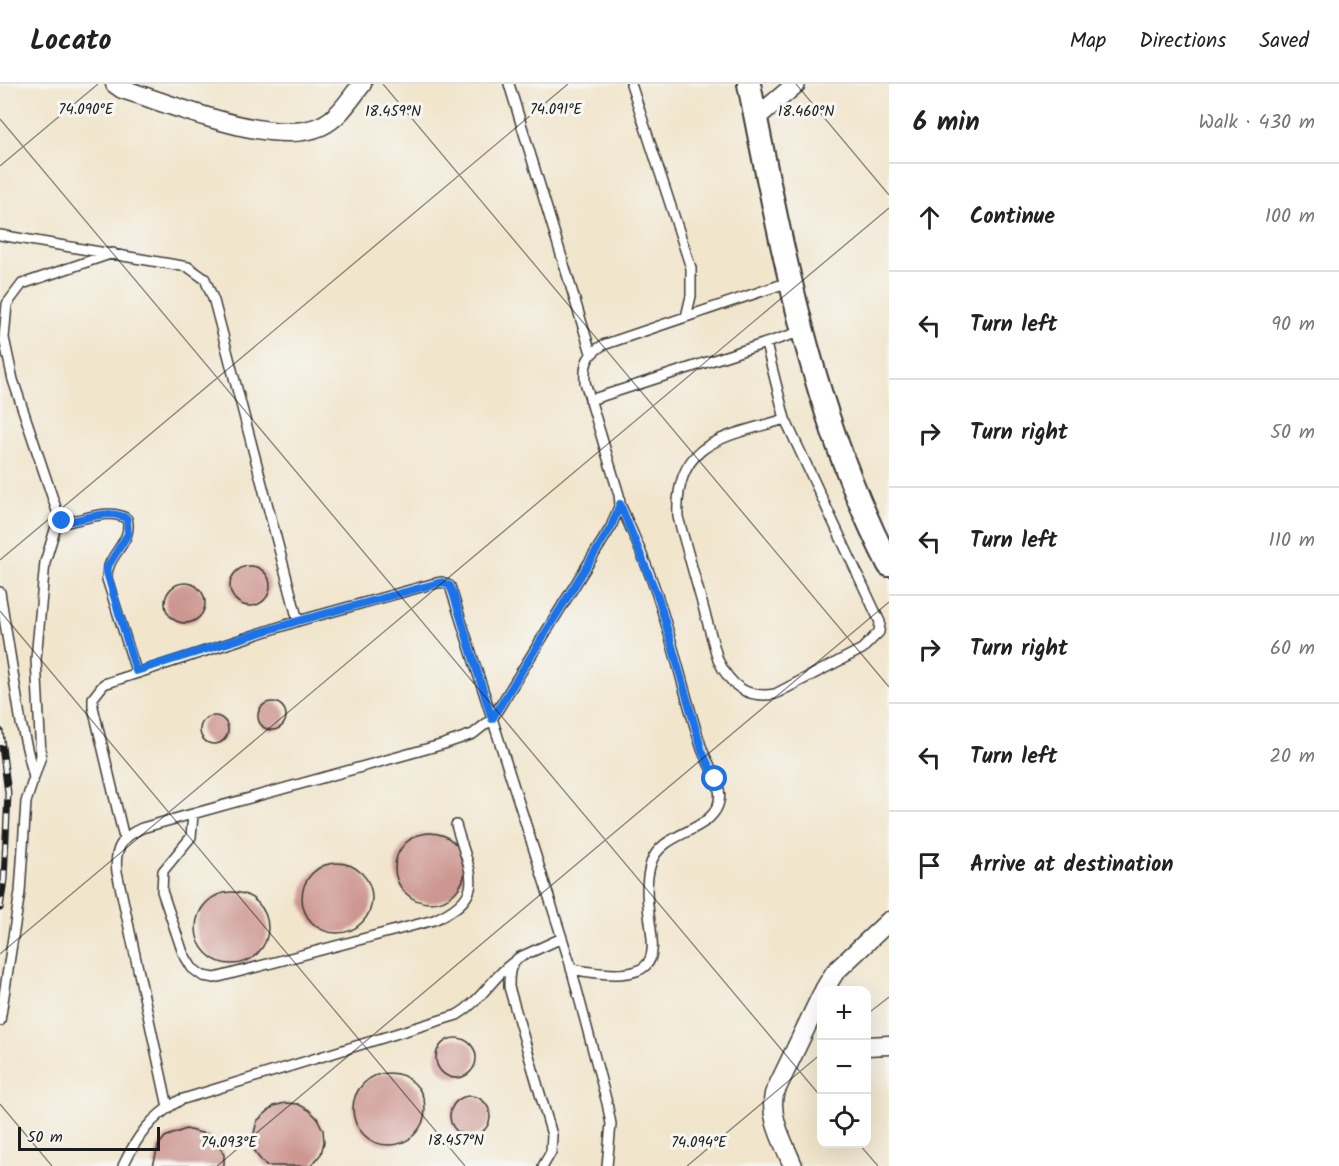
<!DOCTYPE html>
<meta charset="utf-8">
<style>
:root{--surface:#fff;--page:#f2f2f2;--text:#222;--muted:#767676;--line:#e0e0e0}
body{margin:0;font-family:Kalam,sans-serif;background:var(--page);color:var(--text)}
.controls{position:absolute;right:18px;bottom:18px;display:grid;overflow:hidden;border-radius:12px;box-shadow:0 6px 24px #0002}
.controls button{width:54px;height:54px;display:grid;place-items:center;padding:0;border:0;border-bottom:2px solid var(--line);background:var(--surface);color:var(--text);font:30px sans-serif}
.scale{position:absolute;left:18px;bottom:15px;width:142px;box-sizing:border-box;padding-left:6px;border:3px solid #1c1c1c;border-top:0;font-size:16px;line-height:21px;white-space:nowrap;color:#1c1c1c;-webkit-text-stroke:4px #f6f6f2;paint-order:stroke}
.stop{position:absolute;width:18px;height:18px;margin:-14px;border:4px solid #1a73e8;border-radius:50%;background:#fff}
.stop.end{background:#1a73e8;border-color:#fff;box-shadow:0 2px 6px #0008}
.list{margin:0;padding:0;list-style:none}
h2{display:flex;justify-content:space-between;align-items:center;height:78px;margin:0;padding:0 24px;font-size:26px}
h2 small{font-size:20px;font-weight:400;color:var(--muted)}
.list li{display:grid;grid-template-columns:39px 1fr auto;gap:18px;align-items:center;box-sizing:border-box;height:108px;padding:0 24px;border-top:2px solid var(--line)}
.list b{display:block;font-size:22px;white-space:nowrap}
.list em{font-size:20px;font-style:normal;color:var(--muted)}
.icon{flex:none;width:33px;height:33px;fill:none;stroke:currentColor;stroke-width:2;stroke-linecap:round;stroke-linejoin:round}
.map{position:relative;flex:none;width:889px;height:1082px;overflow:hidden}
header{display:flex;align-items:center;gap:36px;box-sizing:border-box;height:84px;padding:0 30px;background:var(--surface);border-bottom:2px solid var(--line)}
header strong{font-size:28px}
nav{display:flex;gap:33px;margin-inline-start:auto;font-size:21px}
main{display:flex}
aside{flex:1;background:var(--surface)}
.map>svg:first-child{display:block}
.building{fill:#cd9691}
.lines{fill:none;stroke-linecap:round;stroke-linejoin:round}
.service-casing{stroke:#3c3a36;stroke-width:12}
.minor-casing{stroke:#3c3a36;stroke-width:21}
.tertiary-casing{stroke:#3c3a36;stroke-width:26}
.service{stroke:#fff;stroke-width:9}
.minor{stroke:#fff;stroke-width:18}
.tertiary{stroke:#fff;stroke-width:22}
.rail-casing{stroke:#1c1c1c;stroke-width:7}
.rail{stroke:#f6f6f2;stroke-width:4.5;stroke-dasharray:14;stroke-linecap:butt}
.route{stroke:#1a73e8;stroke-width:8}
.ticks{fill:none;stroke:#1c1c1c;stroke-width:1.5;stroke-opacity:0.45}
.ticks-label{font-size:15px;text-anchor:middle;fill:#1c1c1c;stroke:#f6f6f2;stroke-width:6;stroke-linejoin:round;paint-order:stroke}
</style>
<header>
<strong>Locato</strong>
<nav><a>Map</a><a>Directions</a><a>Saved</a></nav>
</header>
<main>
<div class="map">
<svg width="889" height="1082" viewBox="0 0 889 1082">
<rect width="100%" height="100%" fill="#f6f6f2"/>
<filter id="ink" filterUnits="userSpaceOnUse"><feTurbulence type="fractalNoise" baseFrequency=".0167" numOctaves="2"/><feDisplacementMap in="SourceGraphic" scale="12" xChannelSelector="R" yChannelSelector="G"/><feConvolveMatrix kernelMatrix="1 2 1 2 8 2 1 2 1" color-interpolation-filters="sRGB"/></filter>
<filter id="wash" filterUnits="userSpaceOnUse"><feTurbulence type="fractalNoise" baseFrequency=".008" numOctaves="4" result="noise"/><feDisplacementMap in="SourceGraphic" scale="24" xChannelSelector="R" yChannelSelector="G"/><feGaussianBlur stdDeviation="1.35" result="paint"/><feColorMatrix in="noise" values="0 0 0 0 0 0 0 0 0 0 0 0 0 0 0 0 0 1.4 0 .05"/><feComposite in="paint" operator="in"/></filter>
<g filter="url(#wash)">
<rect width="100%" height="100%" fill="#f1e5cc"/>
<g id="blocks">
<path class="building" d="M230 502a20 20 0 1 1 40 0a20 20 0 1 1-40 0Z
M165 519a20 20 0 1 1 40 0a20 20 0 1 1-40 0Z
M258 632a14 14 0 1 1 28 0a14 14 0 1 1-28 0Z
M200 646a14 14 0 1 1 28 0a14 14 0 1 1-28 0Z
M395 784a35 35 0 1 1 70 0a35 35 0 1 1-70 0Z
M302 814a35 35 0 1 1 70 0a35 35 0 1 1-70 0Z
M196 844a36 36 0 1 1 72 0a36 36 0 1 1-72 0Z
M436 974a20 20 0 1 1 40 0a20 20 0 1 1-40 0Z
M353 1025a36 36 0 1 1 72 0a36 36 0 1 1-72 0Z
M450 1032a20 20 0 1 1 40 0a20 20 0 1 1-40 0Z
M285 1019 298 1020 309 1026 317 1034 323 1046 324 1058 321 1070 311 1082H266L255 1069 252 1058 257 1037 274 1022Z
M186 1045 209 1051 218 1060 224 1071V1082H153L158 1062 165 1053Z"/>
</g>
</g>
<g filter="url(#ink)">
<use href="#blocks" fill-opacity="0" stroke="#3c3a36" stroke-width="1.5"/>
<g class="lines">
<g class="service-casing">
<path id="service" d="M509 0 591 269
M631 0 691 184V212L686 233
M0 151 188 183 205 195 214 217 298 537
M113 169 22 200 7 220 4 254 13 296 59 433 67 438C85 435 112 424 127 435 134 459 105 471 107 495L136 587
M766 260 785 335 880 538 879 548 862 565 775 610C746 615 730 601 718 576L678 433C674 356 726 353 785 335
M590 316 803 247
M0 508 21 639 34 694
M193 731 191 753 163 787 162 807 183 869 192 884 203 892 215 894 434 836C489 811 470 791 456 741
M124 754 93 623V614L104 600 298 537 432 500 442 498 450 502 569 876 607 1019 611 1040 607 1082
M571 885C701 909 631 842 651 779 661 748 708 749 718 721 725 702 708 682 702 665 686 617 675 566 659 517 649 484 634 452 620 420
M0 937 20 808 26 718 41 672 36 575 45 478 59 433
M168 1023 117 788C114 766 121 753 142 744L444 660 473 650 492 635 611 443 620 420 619 411 585 298C584 279 587 271 603 261L789 198
M123 1082C137 1052 151 1033 180 1016L457 931C480 918 491 895 512 879
M543 1082 551 1068 552 1051 509 903C509 891 509 882 518 874L562 854"/>
</g>
<g class="minor-casing">
<path id="minor" d="M115 0 122 5C171 20 274 64 321 42 339 34 350 15 362 0
M756 34 796 0
M824 906 835 888 889 837
M866 962 889 961
M793 1082C784 1059 769 1035 774 1010L822 910"/>
</g>
<g class="tertiary-casing">
<path id="tertiary" d="M749 0C782 164 812 331 889 481"/>
</g>
<use href="#service" class="service"/>
<use href="#minor" class="minor"/>
<use href="#tertiary" class="tertiary"/>
<g class="rail-casing">
<path id="rail" d="M0 647 8 709 4 796 0 824"/>
</g>
<use href="#rail" class="rail"/>
</g>
</g>
<g class="lines" filter="url(#ink)">
<path class="route" d="M62 437 67 438C85 435 112 424 127 435L128 450 106 485 136 587 298 537 442 498 450 502 453 509 492 635 611 443 620 420 659 516 702 667 715 695"/>
</g>
<path class="ticks" d="M383 0 889 603M796 0 889 111M0 35 822 1014M0 82 98 0M0 476 568 0M0 527 465 1082M0 870 889 124M866 931 889 913M0 1020 52 1082M859 1060 878 1082M217 1082 889 518M687 1082 822 969"/>
<g class="ticks-label">
<text x="86" y="30">74.090°E</text>
<text x="556" y="30">74.091°E</text>
<text x="393" y="32">18.459°N</text>
<text x="806" y="32">18.460°N</text>
<text x="456" y="1061">18.457°N</text>
<text x="229" y="1063">74.093°E</text>
<text x="699" y="1063">74.094°E</text>
</g>
</svg>
<div class="controls">
<button>+</button>
<button>−</button>
<button><svg class="icon" aria-label="locate" viewBox="0 0 24 24"><circle cx="12" cy="12" r="6"/><path d="M12 2v4M12 18v4M2 12h4M18 12h4"/></svg></button>
</div>
<div class="scale">50 m</div>
<div class="stop" style="left:715px;top:695px"></div>
<div class="stop end" style="left:62px;top:437px"></div>
</div>
<aside>
<h2>6 min<small>Walk · 430 m</small></h2>
<ul class="list">
<li><svg class="icon" aria-label="ahead" viewBox="0 0 24 24"><path d="M12 20V5M6 11l6-6 6 6"/></svg><div><b>Continue</b></div><em>100 m</em></li>
<li><svg class="icon" aria-label="left" viewBox="0 0 24 24"><path d="M17 20v-9H6M10 6l-5 5 5 5"/></svg><div><b>Turn left</b></div><em>90 m</em></li>
<li><svg class="icon" aria-label="right" viewBox="0 0 24 24"><path d="M7 20v-9h11M14 6l5 5-5 5"/></svg><div><b>Turn right</b></div><em>50 m</em></li>
<li><svg class="icon" aria-label="left" viewBox="0 0 24 24"><path d="M17 20v-9H6M10 6l-5 5 5 5"/></svg><div><b>Turn left</b></div><em>110 m</em></li>
<li><svg class="icon" aria-label="right" viewBox="0 0 24 24"><path d="M7 20v-9h11M14 6l5 5-5 5"/></svg><div><b>Turn right</b></div><em>60 m</em></li>
<li><svg class="icon" aria-label="left" viewBox="0 0 24 24"><path d="M17 20v-9H6M10 6l-5 5 5 5"/></svg><div><b>Turn left</b></div><em>20 m</em></li>
<li><svg class="icon" aria-label="arrive" viewBox="0 0 24 24"><path d="M6 21V4h12l-3 4 3 4H6"/></svg><div><b>Arrive at destination</b></div></li>
</ul>
</aside>
</main>
